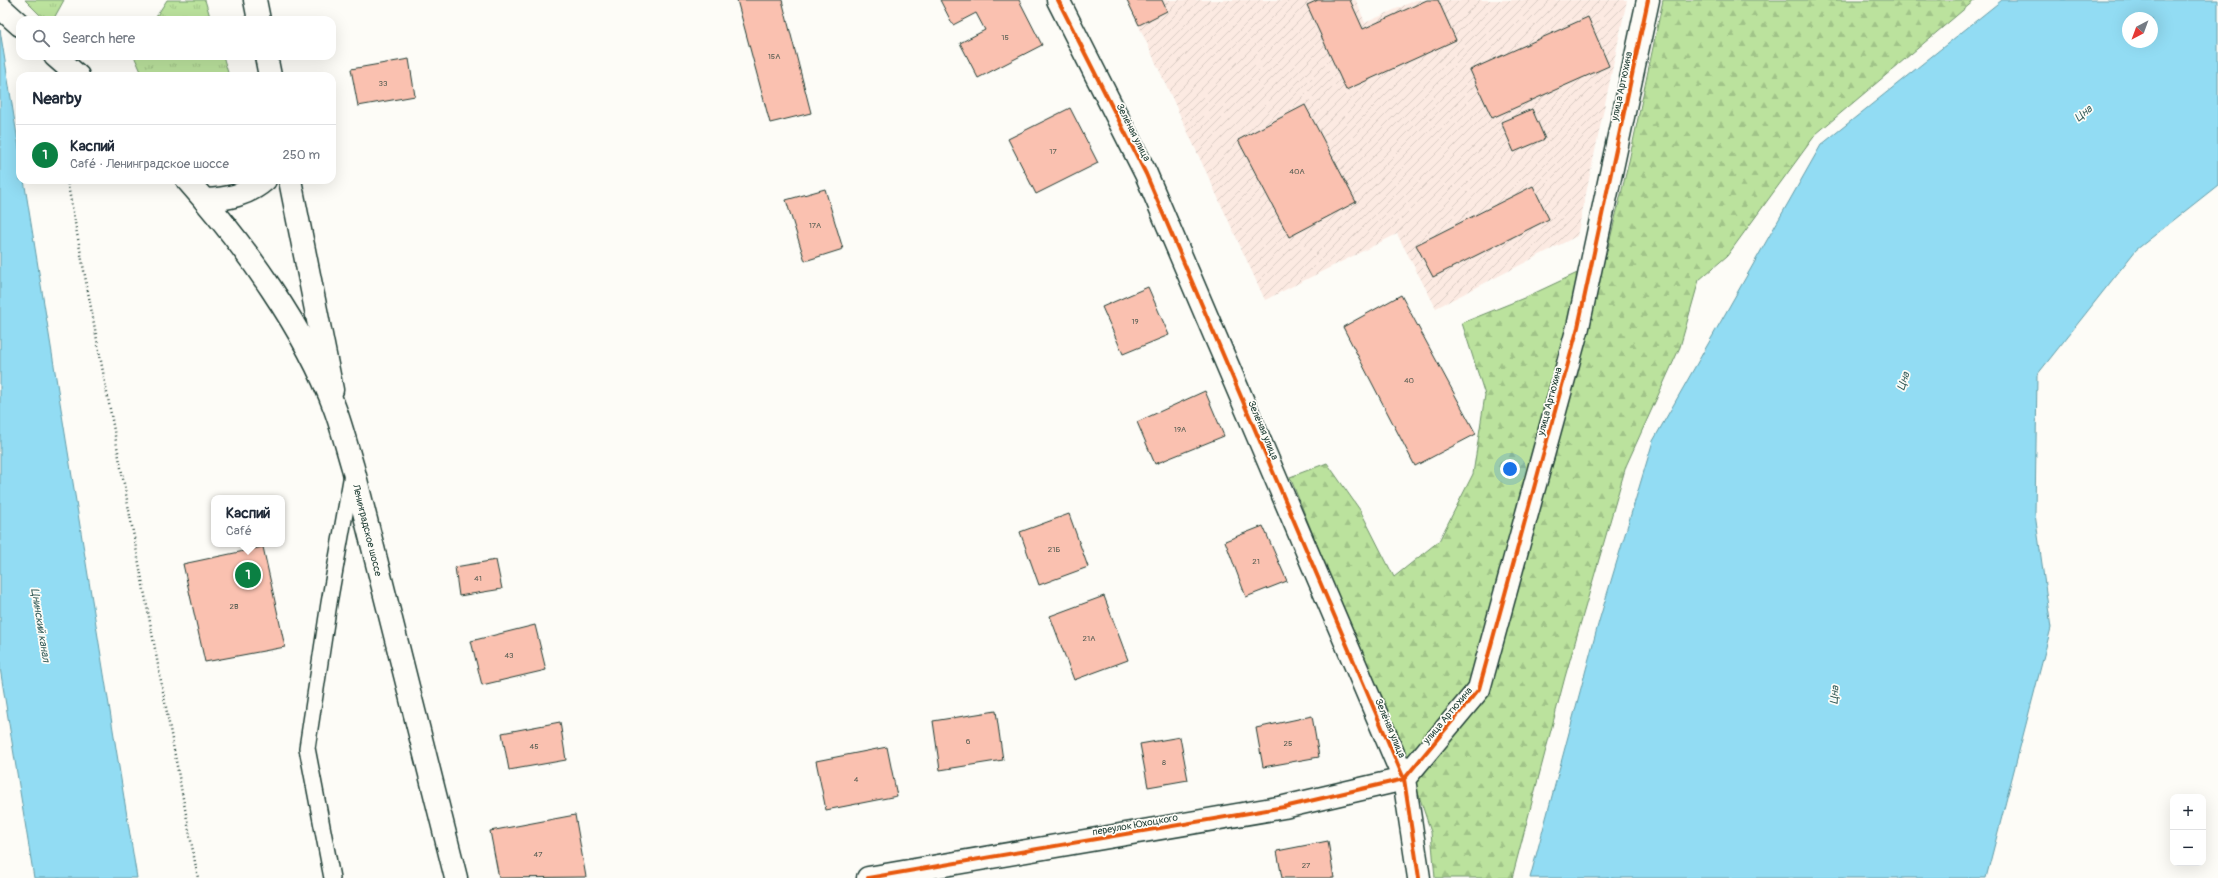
<!DOCTYPE html>
<meta charset="utf-8">
<style>
:root{--surface:#fff;--page:#f2f2f3;--text:#1f2937;--muted:#747a83;--line:#e0e1e3;--accent:#0b8043}
body{margin:0;font-family:Pangolin,sans-serif;background:var(--page);color:var(--text)}
.controls{position:absolute;right:12px;bottom:12px;display:grid;overflow:hidden;border-radius:8px;box-shadow:0 4px 16px #0002}
.controls button{width:36px;height:36px;display:grid;place-items:center;padding:0;border:0;border-bottom:1px solid var(--line);background:var(--surface);color:var(--text);font:20px sans-serif}
.compass{position:absolute;left:2122px;top:12px;width:36px;height:36px;border-radius:50%;background:var(--surface);box-shadow:0 4px 16px #0002;rotate:221deg}
.you{position:absolute;left:1510px;top:469px;width:14px;height:14px;margin:-10px;border:3px solid #fff;border-radius:50%;background:#1a73e8;box-shadow:0 0 0 6px #1a73e833}
.badge{display:grid;place-items:center;width:26px;height:26px;border-radius:50%;background:var(--accent);color:#fff;font-size:13px;font-weight:700}
.pin{position:absolute;translate:-50% -50%;border:2px solid #fff;box-shadow:0 1px 4px #0006}
.popup{position:absolute;left:211px;top:495px;width:74px;height:52px;box-sizing:border-box;display:grid;place-content:center;border-radius:8px;background:var(--surface);filter:drop-shadow(0 1px 3px #0005);font-size:13px;white-space:nowrap;color:var(--muted)}
.popup b{font-size:15px;color:var(--text)}
.popup::after{content:'';position:absolute;left:50%;top:100%;margin-left:-8px;border:8px solid transparent;border-top-color:var(--surface)}
.list{margin:0;padding:0;list-style:none}
h2{display:flex;justify-content:space-between;align-items:center;height:52px;margin:0;padding:0 16px;font-size:17px}
h2 small{font-size:13px;font-weight:400;color:var(--muted)}
.list li{display:grid;grid-template-columns:26px 1fr auto;gap:12px;align-items:center;box-sizing:border-box;height:60px;padding:0 16px;border-top:1px solid var(--line)}
.list b{display:block;font-size:15px;white-space:nowrap}
.list p{margin:0;font-size:13px;white-space:nowrap;color:var(--muted)}
.list em{font-size:13px;font-style:normal;color:var(--muted)}
.icon{flex:none;width:22px;height:22px;fill:none;stroke:currentColor;stroke-width:2;stroke-linecap:round;stroke-linejoin:round}
.map{position:relative;flex:none;width:2218px;height:878px;overflow:hidden}
.search{position:absolute;background:var(--surface);box-shadow:0 4px 16px #0002;left:16px;top:16px;width:320px;height:44px;display:flex;align-items:center;gap:10px;box-sizing:border-box;padding:0 14px;border-radius:12px;color:var(--muted);font-size:15px}
.panel{position:absolute;background:var(--surface);box-shadow:0 4px 16px #0002;left:16px;top:72px;width:320px;height:112px;border-radius:12px}
.map>svg:first-child{display:block}
.industrial{fill:url(#industrial-furrows)}
.grass{fill:url(#grass-tufts);stroke:#6d9068}
.forest{fill:url(#forest-firs);stroke:#6d9068}
.water{fill:#92dcf3;stroke:#649ca7;fill-rule:evenodd}
.building{fill:#fac1b0;stroke:#1f3d34}
.lines{fill:none;stroke-linecap:round;stroke-linejoin:round}
.service-casing{stroke:#1f3d34;stroke-width:18}
.minor-casing{stroke:#1f3d34;stroke-width:25}
.tertiary-casing{stroke:#1f3d34;stroke-width:25}
.trunk-casing{stroke:#1f3d34;stroke-width:25}
.path{stroke:#1f3d34;stroke-width:2.5;stroke-dasharray:1 3;stroke-linecap:butt}
.service{stroke:#fdfcf7;stroke-width:15}
.minor{stroke:#fdfcf7;stroke-width:22}
.tertiary{stroke:#fdfcf7;stroke-width:22}
.trunk{stroke:#fdfcf7;stroke-width:22}
.cycleway-casing{stroke:#fdfcf7;stroke-width:6}
.cycleway{stroke:#e8590c;stroke-width:4}
.labels{text-anchor:middle;stroke-width:3.5;stroke-linejoin:round;paint-order:stroke}
.number-label{font-size:8px;fill:#565e53}
.street-label{font-size:10px;fill:#1f3d34;stroke:#fdfcf7}
.water-label{font-size:11px;font-style:italic;fill:#365d5a;stroke:#fdfcf7}
</style>
<div class="map">
<svg width="2218" height="878" viewBox="0 0 2218 878">
<defs>
<pattern id="industrial-furrows" width="10" height="10" patternUnits="userSpaceOnUse"><rect width="10" height="10" fill="#fceae2"/><path d="M-1 1l2-2M0 10L10 0M9 11l2-2" fill="none" stroke="#d8cac2"/></pattern>
<pattern id="grass-tufts" width="24" height="20" patternUnits="userSpaceOnUse"><rect width="24" height="20" fill="#bbe29d"/><path d="M3 7l-1-3M5 7V3M7 7l1-3M15 17l-1-3M17 17v-4M19 17l1-3" fill="none" stroke="#a0c388"/></pattern>
<pattern id="forest-firs" width="22" height="20" patternUnits="userSpaceOnUse"><rect width="22" height="20" fill="#bbe29d"/><path d="M5 1l3.5 6h-7zM16 11l3.5 6h-7z" fill="#a0c388"/></pattern>
</defs>
<rect width="100%" height="100%" fill="#fdfcf7"/>
<filter id="ink" filterUnits="userSpaceOnUse"><feTurbulence type="fractalNoise" baseFrequency=".025" numOctaves="2"/><feDisplacementMap in="SourceGraphic" scale="8" xChannelSelector="R" yChannelSelector="G"/><feConvolveMatrix kernelMatrix="1 2 1 2 8 2 1 2 1" color-interpolation-filters="sRGB"/></filter>
<g filter="url(#ink)">
<path class="industrial" d="M1127 0H1356L1365 23 1416 0H1627L1577 236 1436 308 1397 234 1265 300Z"/>
<path class="grass" d="M25 0H64L53 20H45Z
M167 0H205L211 20H154Z
M134 56H223L229 76H143Z"/>
<path class="forest" d="M1663 0H1975L1816 134 1727 256 1699 280 1680 347 1626 466 1565 677 1512 878H1435L1431 832 1399 735 1347 620 1290 477 1327 463 1360 510 1394 577 1439 541 1473 474 1485 395 1462 323 1524 298 1605 260 1629 161Z"/>
<path class="water" d="M2002 0H2218V185L2136 250 2037 375 2035 514 2051 628 1986 878H1530L1599 621 1653 441 1821 145ZM2128 18H2152V42H2128Z
M0 30 20 154V180H24L137 878H34L0 668Z"/>
<path class="building" d="M737 0H782L811 113 770 123Z
M940 0H1019L1042 45 978 78 960 43 985 30 976 13 953 25Z
M1127 0H1162L1167 11 1139 25Z
M1318 0H1350L1363 29 1427 0H1438L1456 40 1346 90 1307 5Z
M1588 17 1609 66 1492 118 1470 70Z
M409 59 415 96 358 106 351 69Z
M1305 105 1356 202 1289 237 1238 140Z
M1070 108 1098 163 1036 194 1008 139Z
M1532 109 1545 139 1514 152 1501 122Z
M1533 186 1549 219 1433 277 1416 245Z
M825 189 843 249 805 261 786 200Z
M1148 287 1169 335 1123 354 1102 307Z
M1401 295 1476 434 1415 466 1343 327Z
M1205 391 1224 436 1155 464 1137 422Z
M1069 514 1088 567 1039 585 1020 532Z
M1263 526 1287 581 1246 597 1225 541Z
M263 547 285 647 205 662 183 564Z
M496 560 502 589 459 596 455 567Z
M1104 596 1128 660 1074 680 1050 616Z
M535 625 546 670 482 685 471 641Z
M996 711 1003 760 940 770 933 721Z
M1312 716 1319 757 1263 767 1256 728Z
M560 722 566 760 509 770 502 733Z
M1180 737 1188 780 1148 787 1140 744Z
M887 747 897 796 826 810 816 761Z
M575 815 586 877 499 878 490 831Z
M1328 841 1334 878H1282L1277 851Z"/>
<g class="lines">
<g class="service-casing">
<path id="service" d="M332 878 307 748 329 603 352 474"/>
</g>
<g class="minor-casing">
<path id="minor" d="M1058 0 1146 174 1404 779 1419 878
M1404 779 1479 689 1578 327 1648 0
M868 878 1284 807 1404 779"/>
</g>
<g class="tertiary-casing">
<path id="tertiary" d="M255 0 259 20
M266 56 270 76
M290 180 332 390
M205 200C227 199 248 195 265 180"/>
</g>
<g class="trunk-casing">
<path id="trunk" d="M0 7 20 25
M55 56 78 76
M187 180C243 243 306 330 335 409 342 428 347 448 353 468L456 878"/>
</g>
<path class="path" d="M67 180 198 878"/>
<use href="#service" class="service"/>
<use href="#minor" class="minor"/>
<use href="#tertiary" class="tertiary"/>
<use href="#trunk" class="trunk"/>
<g class="cycleway-casing">
<path id="cycleway" d="M1058 0 1146 174 1404 779 1419 878
M1404 779 1479 689 1578 327 1648 0
M868 878 1284 807 1404 779"/>
</g>
<use href="#cycleway" class="cycleway"/>
</g>
</g>
<g class="labels">
<g class="number-label">
<text x="1005" y="40">15</text>
<text x="774" y="59">15А</text>
<text x="383" y="86">33</text>
<text x="1053" y="154">17</text>
<text x="1297" y="174">40А</text>
<text x="815" y="228">17А</text>
<text x="1135" y="324">19</text>
<text x="1409" y="383">40</text>
<text x="1180" y="432">19А</text>
<text x="1054" y="552">21Б</text>
<text x="1256" y="564">21</text>
<text x="478" y="581">41</text>
<text x="234" y="609">2В</text>
<text x="1089" y="641">21А</text>
<text x="509" y="658">43</text>
<text x="968" y="744">6</text>
<text x="1288" y="746">25</text>
<text x="534" y="749">45</text>
<text x="1164" y="765">8</text>
<text x="856" y="782">4</text>
<text x="538" y="857">47</text>
<text x="1306" y="868">27</text>
</g>
<g class="street-label">
<text transform="translate(1621 86) rotate(-78)" y="4">улица Артюхина</text>
<text transform="translate(1134 132) rotate(63)" y="4">Зелёная улица</text>
<text transform="translate(1549 401) rotate(-75)" y="4">улица Артюхина</text>
<text transform="translate(1264 430) rotate(67)" y="4">Зелёная улица</text>
<text transform="translate(368 530) rotate(76)" y="4">Ленинградское шоссе</text>
<text transform="translate(1447 715) rotate(-50)" y="4">улица Артюхина</text>
<text transform="translate(1391 728) rotate(67)" y="4">Зелёная улица</text>
<text transform="translate(1135 824) rotate(-10)" y="4">переулок Юхоцкого</text>
</g>
<g class="water-label">
<text transform="translate(2083 113) rotate(-39)" y="4">Цна</text>
<text transform="translate(1903 381) rotate(-71)" y="4">Цна</text>
<text transform="translate(41 625) rotate(81)" y="4">Цнинский канал</text>
<text transform="translate(1834 695) rotate(-85)" y="4">Цна</text>
</g>
</g>
</svg>
<div class="controls">
<button>+</button>
<button>−</button>
</div>
<svg class="compass" viewBox="-18 -18 36 36"><path d="M0-13l5 13h-10z" fill="#e53935"/><path d="M0 13l5-13h-10z" fill="#747a83"/></svg>
<div class="you"></div>
<div class="pin badge" style="left:248px;top:575px">1</div>
<div class="popup"><b>Каспий</b>Café</div>
<div class="search"><svg class="icon" aria-label="search" viewBox="0 0 24 24"><circle cx="10" cy="10" r="6"/><path d="M15 15l6 6"/></svg>Search here</div>
<section class="panel">
<h2>Nearby<small></small></h2>
<ul class="list">
<li><span class="badge">1</span><div><b>Каспий</b><p>Café · Ленинградское шоссе</p></div><em>250 m</em></li>
</ul>
</section>
</div>
